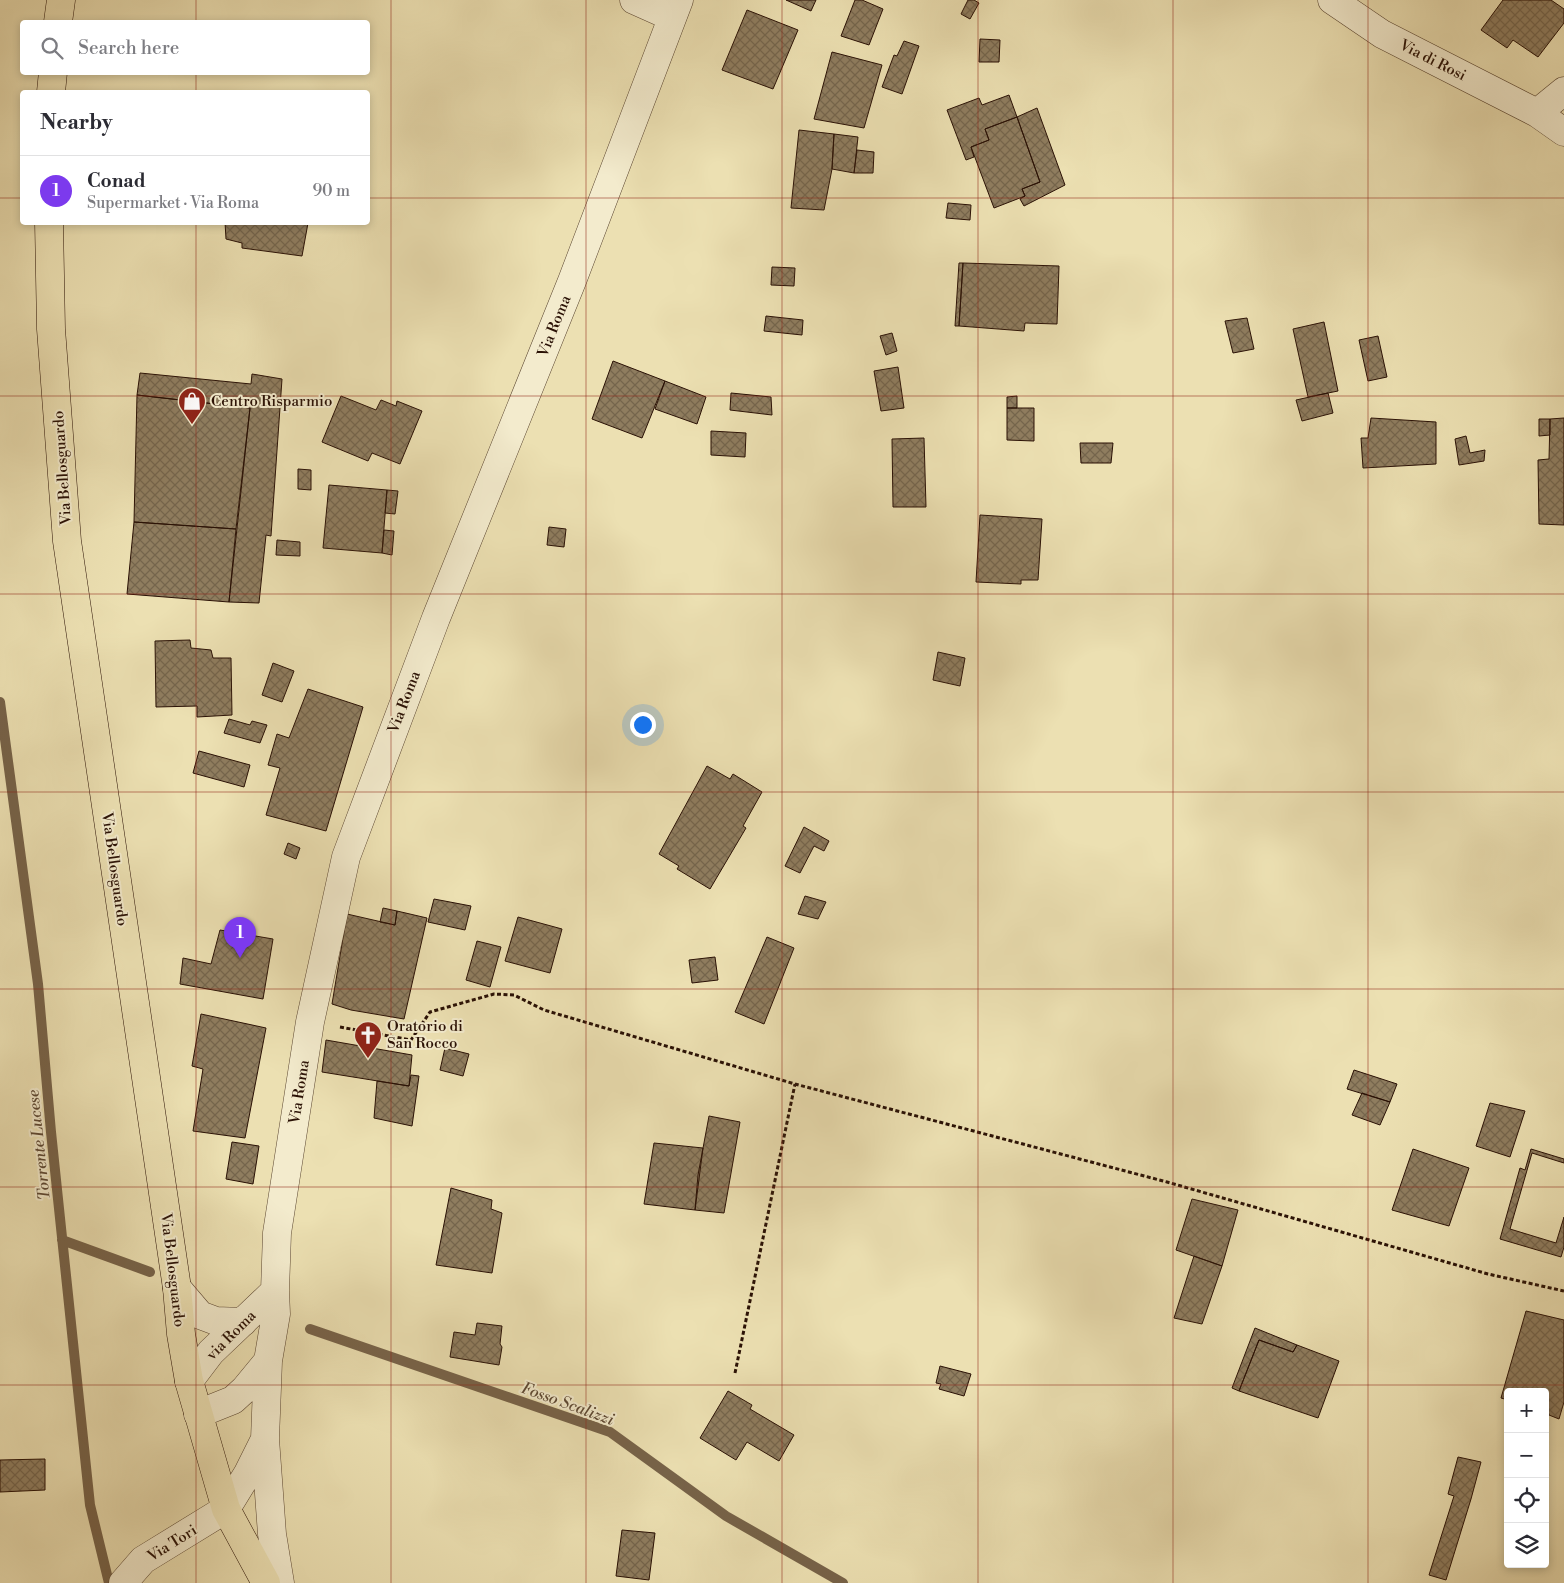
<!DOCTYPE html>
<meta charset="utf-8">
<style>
:root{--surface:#fff;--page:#f2f2f3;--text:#2b2b33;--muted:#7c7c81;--line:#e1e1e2;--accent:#7c3aed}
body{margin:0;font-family:"Libre Bodoni",serif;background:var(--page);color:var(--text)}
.controls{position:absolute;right:15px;bottom:15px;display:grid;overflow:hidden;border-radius:5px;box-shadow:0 2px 8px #0003}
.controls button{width:45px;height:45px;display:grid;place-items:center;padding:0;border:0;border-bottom:1px solid var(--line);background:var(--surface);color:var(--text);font:25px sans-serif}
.you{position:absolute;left:642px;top:724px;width:18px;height:18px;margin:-12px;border:4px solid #fff;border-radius:50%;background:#1a73e8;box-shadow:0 0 0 8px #1a73e833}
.badge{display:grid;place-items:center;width:32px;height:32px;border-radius:50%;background:var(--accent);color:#fff;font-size:16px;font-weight:700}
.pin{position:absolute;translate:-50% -41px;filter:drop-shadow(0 1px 2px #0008)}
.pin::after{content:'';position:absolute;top:26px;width:18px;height:15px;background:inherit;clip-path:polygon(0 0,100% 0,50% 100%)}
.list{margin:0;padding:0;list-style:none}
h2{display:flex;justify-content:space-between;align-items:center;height:65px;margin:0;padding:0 20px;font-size:21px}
h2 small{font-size:16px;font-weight:400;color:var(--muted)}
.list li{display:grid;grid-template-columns:32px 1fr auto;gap:15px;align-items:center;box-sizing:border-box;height:70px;padding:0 20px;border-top:1px solid var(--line)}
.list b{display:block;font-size:19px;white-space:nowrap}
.list p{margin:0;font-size:16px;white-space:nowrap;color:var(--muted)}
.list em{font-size:16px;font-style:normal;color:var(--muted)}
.icon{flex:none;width:28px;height:28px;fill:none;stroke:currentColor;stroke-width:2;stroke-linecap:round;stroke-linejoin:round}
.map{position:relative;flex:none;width:1564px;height:1583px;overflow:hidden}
.search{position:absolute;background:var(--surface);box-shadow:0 2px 8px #0003;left:20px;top:20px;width:350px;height:55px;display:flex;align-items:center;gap:12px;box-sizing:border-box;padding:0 18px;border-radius:5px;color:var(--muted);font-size:19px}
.panel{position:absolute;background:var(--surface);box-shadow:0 2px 8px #0003;left:20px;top:90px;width:350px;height:135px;border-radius:5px}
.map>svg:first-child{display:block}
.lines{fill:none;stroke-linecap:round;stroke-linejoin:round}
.stream{stroke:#776349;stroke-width:10}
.building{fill:url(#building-cross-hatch);stroke:#2a1105}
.minor-casing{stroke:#5a4530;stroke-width:29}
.major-casing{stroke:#2a1105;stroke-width:29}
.path{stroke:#2a1105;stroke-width:3;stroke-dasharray:4 2.5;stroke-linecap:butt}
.minor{stroke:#f3ebcd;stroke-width:28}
.major{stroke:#ece0b2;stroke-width:28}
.grid{fill:none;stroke:#8f2418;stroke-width:1;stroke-opacity:0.55}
.labels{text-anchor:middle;stroke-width:4;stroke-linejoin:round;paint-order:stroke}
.street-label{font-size:15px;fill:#2a1105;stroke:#f3ebcd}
.poi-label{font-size:15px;fill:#2a1105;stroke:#f3ebcd;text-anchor:start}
.water-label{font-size:16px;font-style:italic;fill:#5d4833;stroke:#f3ebcd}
</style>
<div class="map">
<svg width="1564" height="1583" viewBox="0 0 1564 1583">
<defs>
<pattern id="building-cross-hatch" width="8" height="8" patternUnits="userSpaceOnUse" patternTransform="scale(1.25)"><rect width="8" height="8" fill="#8f7d5f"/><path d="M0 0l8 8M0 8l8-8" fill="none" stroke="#75654c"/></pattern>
</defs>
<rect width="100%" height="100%" fill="#ece0b2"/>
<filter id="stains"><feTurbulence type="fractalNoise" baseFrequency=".004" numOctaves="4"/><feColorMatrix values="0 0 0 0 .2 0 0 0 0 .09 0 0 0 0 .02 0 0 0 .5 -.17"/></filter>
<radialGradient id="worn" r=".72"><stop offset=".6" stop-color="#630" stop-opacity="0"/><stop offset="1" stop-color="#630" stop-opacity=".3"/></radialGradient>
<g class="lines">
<path class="stream" d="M0 702 38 984 51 1132 90 1505 109 1583
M62 1240 150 1272
M310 1329 610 1432 726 1516 843 1583"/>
</g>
<path class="building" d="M786 0H816L811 11Z
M855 0H862L883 9 869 45 841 36Z
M968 0H974L979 3 970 19 961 14Z
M1503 0H1551L1564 9V23L1538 57 1513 40 1507 48 1481 30Z
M747 10 798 30 773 89 722 70Z
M980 39 1000 40 999 62H979Z
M904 41 919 46 902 94 882 87 894 55 897 56Z
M832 52 882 65 864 128 814 119Z
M1009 95 1017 117 985 129 989 140 971 147 974 157 966 160 947 110 979 98 982 105Z
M1037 108 1065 185 1024 206 1020 199 1025 196 1022 189 1040 182 1017 117Z
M1017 117 1040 182 1022 189 1025 196 994 208 971 147 989 140 985 129Z
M799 130 834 134 832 169 824 210 791 208Z
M834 134 858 137 854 173 832 169Z
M857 150 874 152 873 173H854Z
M948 203 971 205 970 220 946 218Z
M225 222 308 223 302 256 242 248V243L226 239Z
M959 263H963L959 326H955Z
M963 263 1059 266 1057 324 1025 323 1024 331 959 326Z
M772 267 795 268 794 286 771 285Z
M766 316 803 320 802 335 764 331Z
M1247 318 1254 349 1233 353 1225 321Z
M1324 322 1338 391 1308 397 1293 329Z
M892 333 897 351 886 355 880 336Z
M1378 336 1387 377 1368 381 1359 340Z
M613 361 665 381 642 438 592 419Z
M898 367 904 408 881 411 874 371Z
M140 373 251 384 252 374 282 379 271 536 266 535 259 603 229 602 250 408 137 395Z
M665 381 706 397 697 424 655 409Z
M731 393 771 397 772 415 730 410Z
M1328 393 1333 413 1302 421 1296 400Z
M137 395 250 408 236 529 134 522Z
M341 396 376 410 381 400 396 406 397 401 422 411 400 464 372 453 368 461 322 442Z
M1017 396V408H1007V397Z
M1007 408H1034V441L1007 440Z
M1371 418 1436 422V464L1363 468 1361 438H1368Z
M1564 418V525L1539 524 1538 460 1549 459 1550 419Z
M1539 419H1550V435L1539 436Z
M711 431 746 433 745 457 711 455Z
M1466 436 1470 453 1485 450 1484 461 1459 465 1455 439Z
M924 438 926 507H893L892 439Z
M1080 443H1113L1111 463H1081Z
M298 469 311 470V490L298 489Z
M329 485 387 490 382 553 323 548Z
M387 490 398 491 395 514 385 513Z
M980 515 1042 519 1038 580H1021V584L976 582Z
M134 522 236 529 229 602 127 594Z
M549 527 566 529 564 547 547 545Z
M384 530 394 531 392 555 382 553Z
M277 540 300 542V556L276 555Z
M190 640 191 648 211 650 213 658H231L232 715 197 717V706L156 707 155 641Z
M938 652 965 658 960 686 933 680Z
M273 663 294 671 282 702 262 695Z
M308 689 363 707 326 831 266 815 280 768 268 765 277 734 289 738Z
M229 719 250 725 252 721 267 725 260 743 224 733Z
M199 751 250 765 244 787 193 773Z
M707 766 730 779 733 774 762 792 743 826 746 828 710 889 677 869 679 866 659 854Z
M804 827 829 841 824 851 814 846 800 873 785 866Z
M288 843 300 848 296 859 284 854Z
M805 896 826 902 818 919 798 914Z
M434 899 471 906 465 930 428 922Z
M383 908 397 911 395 925 380 922Z
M397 911 427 918 404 1019 351 1010 332 1004 347 914 395 925Z
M518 917 562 929 550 973 505 961Z
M220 930 273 939 263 999 180 984 183 958 211 964Z
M767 937 794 948 764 1024 735 1012Z
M477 941 501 947 490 987 466 980Z
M715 957 718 980 692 983 689 960Z
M201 1014 266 1028 245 1138 193 1131 203 1069 192 1066Z
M326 1040 412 1055 409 1086 322 1072Z
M445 1048 469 1054 463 1076 440 1070Z
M1354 1070 1397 1084 1390 1102 1347 1089Z
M411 1075 419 1076 412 1126 374 1118 377 1081 409 1086Z
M1362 1093 1390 1102 1380 1125 1352 1115Z
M1490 1103 1525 1111 1510 1157 1476 1146Z
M709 1116 740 1122 724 1213 695 1210 698 1175Z
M232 1142 259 1146 253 1184 226 1179Z
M654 1143 703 1148 695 1210 644 1204Z
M1413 1149 1469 1168 1449 1226 1392 1210Z
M1531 1149 1564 1159V1163L1532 1153 1510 1229 1556 1243 1564 1217V1247L1561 1257 1500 1239 1520 1168 1525 1170Z
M451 1188 492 1200 491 1209 502 1213 492 1273 436 1265Z
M1192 1199 1238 1210 1222 1266 1176 1250Z
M1194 1256 1222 1266 1202 1324 1174 1318Z
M1526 1311 1564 1320V1402L1559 1419 1549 1415 1548 1410H1545V1392H1508V1400L1501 1398Z
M477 1323 502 1326 500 1344 502 1347 499 1365 450 1357 454 1332 475 1335Z
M1255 1328 1297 1345 1293 1352 1259 1340 1239 1391 1232 1388Z
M1259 1340 1293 1352 1297 1345 1339 1361 1318 1418 1239 1391Z
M940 1366 971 1374 964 1396 939 1389 941 1384 936 1383Z
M728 1391 752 1405 750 1409 794 1435 779 1461 747 1442 736 1460 700 1438Z
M1458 1457 1481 1462 1471 1499 1446 1580 1429 1575 1454 1496 1448 1494Z
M45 1459V1490L0 1492V1460Z
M622 1530 655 1533 649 1580 616 1576Z"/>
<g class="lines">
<g class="minor-casing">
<path id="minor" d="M634 0 672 17
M1332 0 1382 34 1537 113 1564 132
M1537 113 1564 91
M177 1288 200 1315 216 1321 243 1322
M189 1381 211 1352 275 1291
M198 1414 233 1400 245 1389 268 1361
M123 1583 143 1560 226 1509 248 1473 265 1439
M280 1583 272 1534 265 1439 268 1361 276 1314 275 1291 277 1233 310 1022 346 857 436 618 572 281 679 0"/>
</g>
<g class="major-casing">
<path id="major" d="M58 22 61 0
M51 92 53 72
M49 222 51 329 67 541 177 1288 181 1334 189 1381 226 1509 266 1583"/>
</g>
<path class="path" d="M340 1027 411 1040 430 1012 494 994 514 995 544 1010 795 1084 1167 1182 1488 1274 1564 1291
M735 1373 795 1084"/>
<use href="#minor" class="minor"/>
<use href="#major" class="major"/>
</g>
<path class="grid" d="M196 0V22M391 0V1583M586 0V1583M782 0V1583M978 0V1583M1173 0V1583M1368 0V1583M196 72V92M0 198H22M368 198H1564M196 222V1583M0 396H1564M0 594H1564M0 792H1564M0 989H1564M0 1187H1564M0 1385H1564"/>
<defs>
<g id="shop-pin" transform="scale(1.4375)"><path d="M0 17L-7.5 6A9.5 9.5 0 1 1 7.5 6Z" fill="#8f2418" stroke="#f3ebcd"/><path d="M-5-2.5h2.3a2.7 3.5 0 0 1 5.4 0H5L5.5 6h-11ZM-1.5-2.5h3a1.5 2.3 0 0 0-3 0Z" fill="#fff"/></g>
<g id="church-pin" transform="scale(1.4375)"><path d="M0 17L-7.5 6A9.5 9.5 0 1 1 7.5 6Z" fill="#8f2418" stroke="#f3ebcd"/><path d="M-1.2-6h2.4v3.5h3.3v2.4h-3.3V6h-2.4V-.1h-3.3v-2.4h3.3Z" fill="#fff"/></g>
</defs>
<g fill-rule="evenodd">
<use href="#shop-pin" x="192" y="401"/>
<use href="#church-pin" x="368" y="1035"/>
</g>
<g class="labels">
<g class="street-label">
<text transform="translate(1433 60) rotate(27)" y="5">Via di Rosi</text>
<text transform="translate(554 326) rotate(-68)" y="5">Via Roma</text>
<text transform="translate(62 468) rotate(-94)" y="5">Via Bellosguardo</text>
<text transform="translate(404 702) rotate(-69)" y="5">Via Roma</text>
<text transform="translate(115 869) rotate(82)" y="5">Via Bellosguardo</text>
<text transform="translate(299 1092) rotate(-81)" y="5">Via Roma</text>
<text transform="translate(173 1270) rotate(83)" y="5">Via Bellosguardo</text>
<text transform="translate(231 1335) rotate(-45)" y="5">via Roma</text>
<text transform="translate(172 1543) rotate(-32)" y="5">Via Tori</text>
</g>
<g class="poi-label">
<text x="211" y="406">Centro Risparmio</text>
<text x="387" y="1031">Oratorio di<tspan x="387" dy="17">San Rocco</tspan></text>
</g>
<g class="water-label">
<text transform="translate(38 1145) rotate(-96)" y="6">Torrente Lucese</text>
<text transform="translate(568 1403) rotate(20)" y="6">Fosso Scalizzi</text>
</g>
</g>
<rect width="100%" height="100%" filter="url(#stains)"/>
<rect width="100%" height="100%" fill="url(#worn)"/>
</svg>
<div class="controls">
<button>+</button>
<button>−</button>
<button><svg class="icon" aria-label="locate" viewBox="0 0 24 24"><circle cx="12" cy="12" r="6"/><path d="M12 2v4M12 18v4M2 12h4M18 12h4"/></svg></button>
<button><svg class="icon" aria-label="layers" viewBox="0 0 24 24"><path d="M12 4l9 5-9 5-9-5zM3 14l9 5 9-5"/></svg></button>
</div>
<div class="you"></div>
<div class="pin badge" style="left:240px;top:958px">1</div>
<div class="search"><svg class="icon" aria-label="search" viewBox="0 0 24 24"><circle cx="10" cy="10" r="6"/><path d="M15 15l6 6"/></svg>Search here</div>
<section class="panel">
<h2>Nearby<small></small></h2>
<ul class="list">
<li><span class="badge">1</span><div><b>Conad</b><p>Supermarket · Via Roma</p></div><em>90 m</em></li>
</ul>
</section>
</div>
